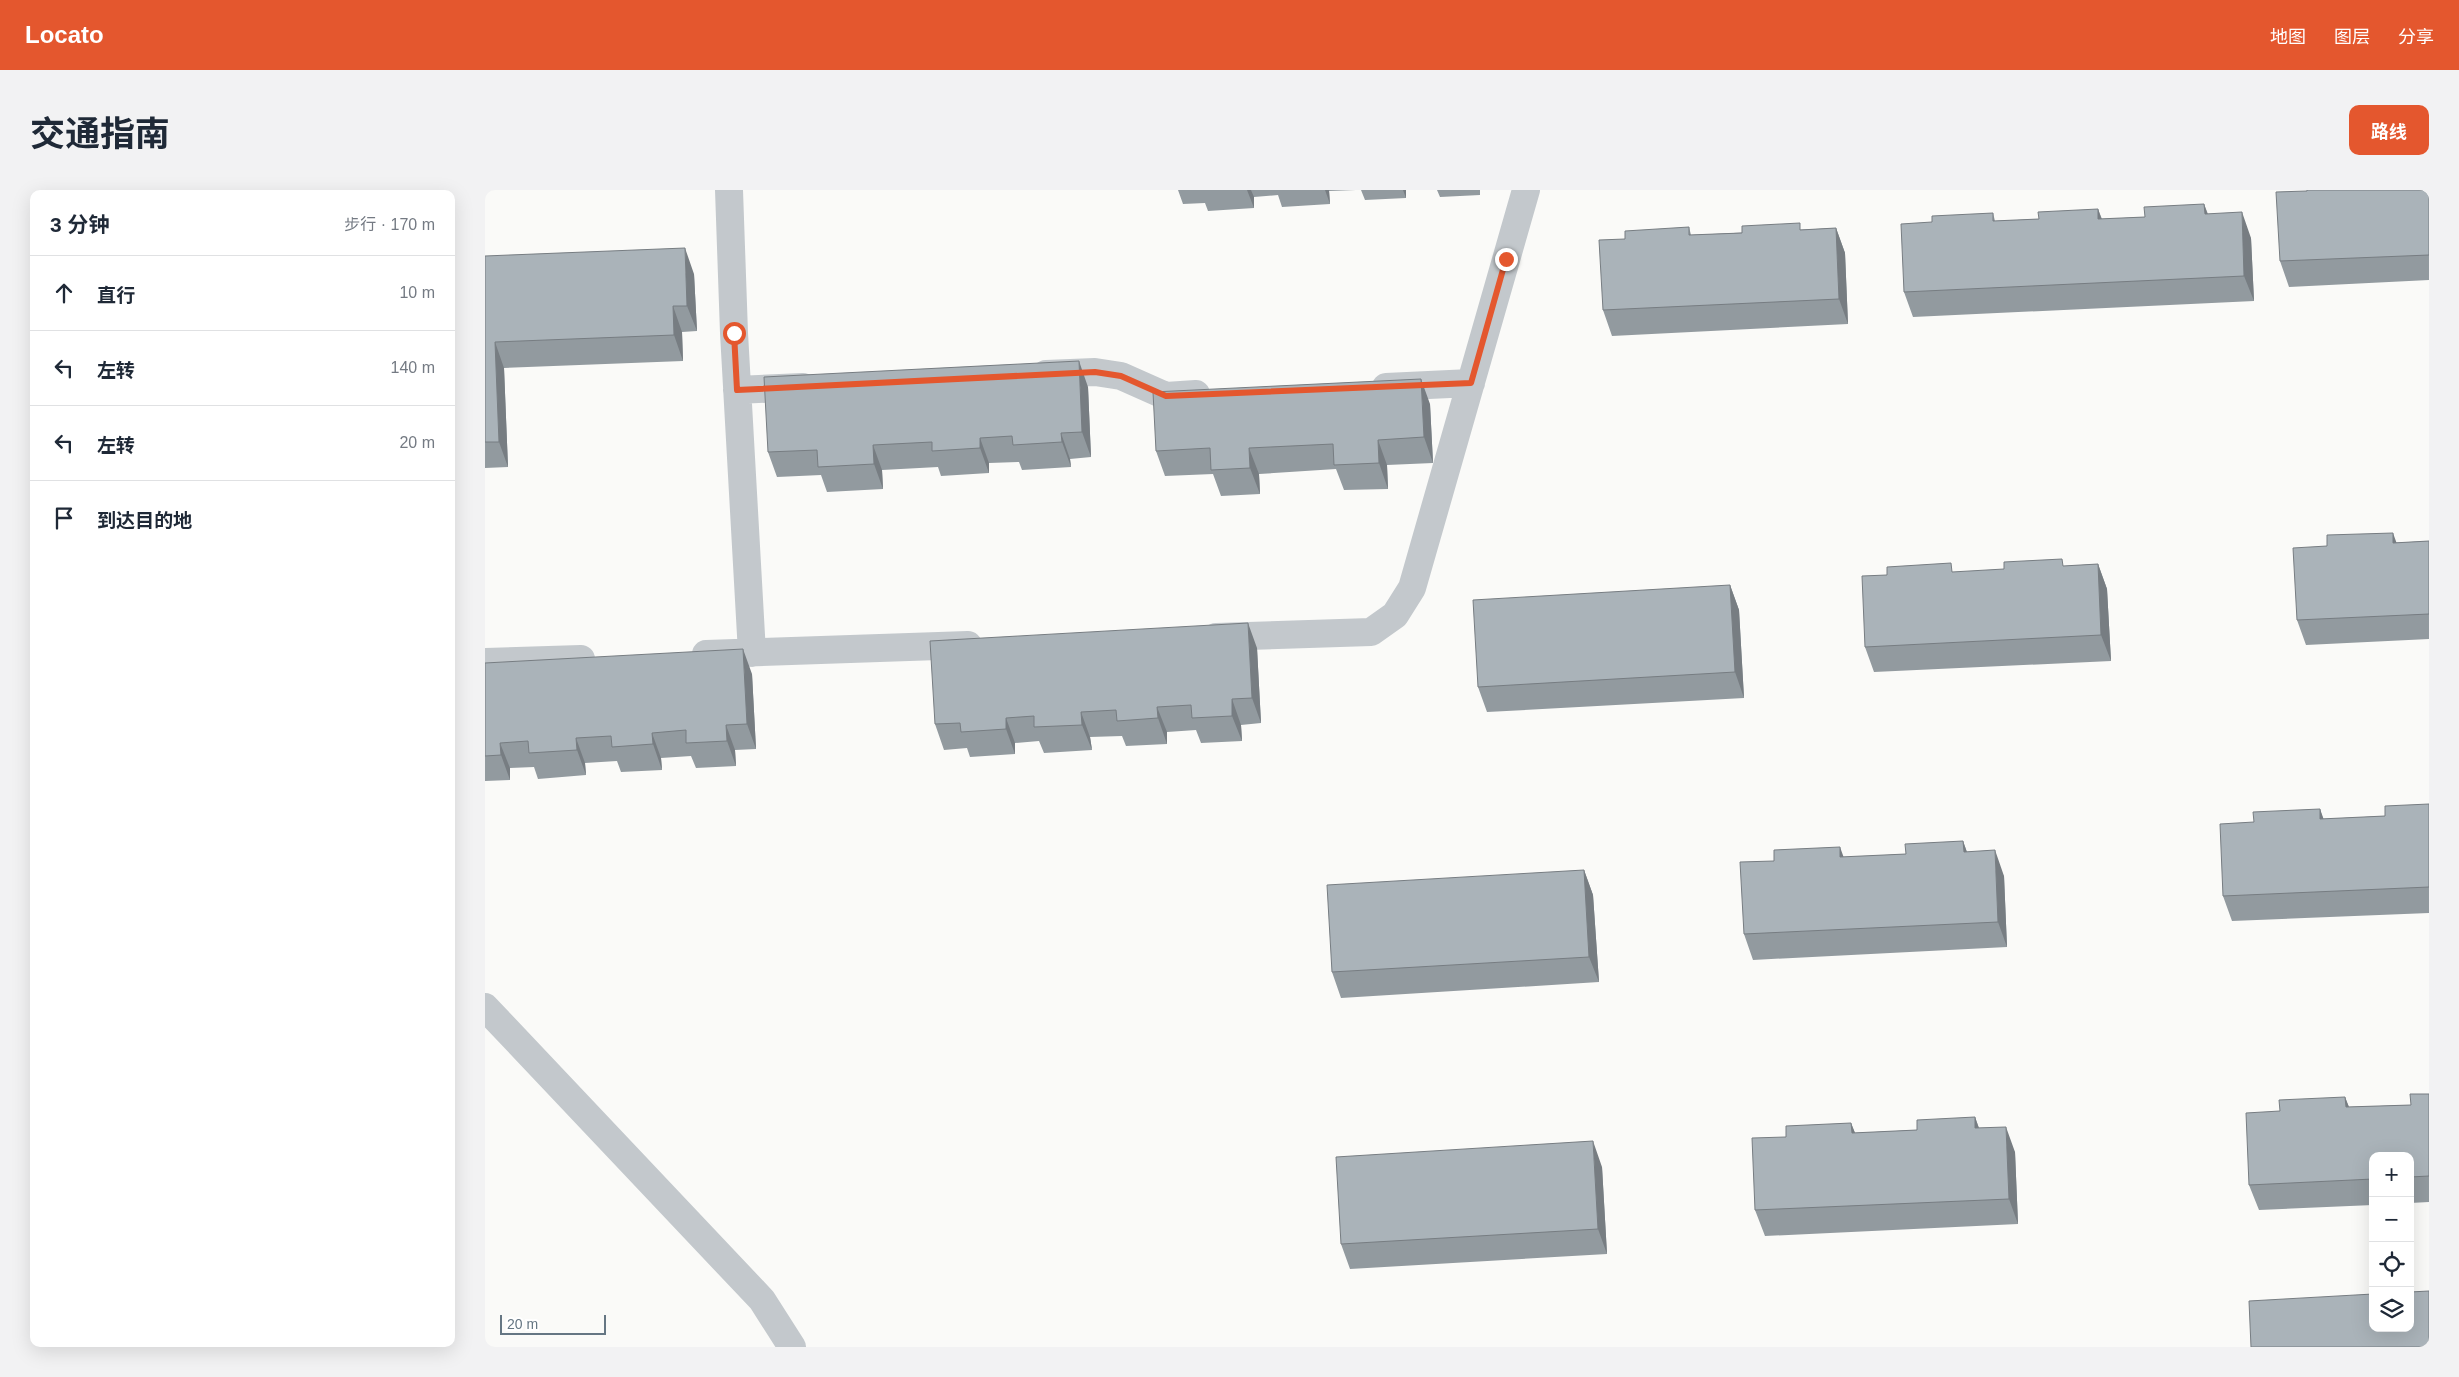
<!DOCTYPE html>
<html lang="zh">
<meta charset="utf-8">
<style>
:root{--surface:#fff;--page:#f2f2f3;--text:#1f2937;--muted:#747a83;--line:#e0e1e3;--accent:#e4572e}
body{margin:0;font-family:Helvetica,"Noto Sans SC",sans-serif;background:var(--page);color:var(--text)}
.controls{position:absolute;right:15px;bottom:15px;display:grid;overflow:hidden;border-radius:10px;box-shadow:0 5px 20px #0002}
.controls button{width:45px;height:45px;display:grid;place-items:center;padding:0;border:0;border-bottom:1px solid var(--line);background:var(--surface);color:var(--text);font:25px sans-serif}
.scale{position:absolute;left:15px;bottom:12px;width:106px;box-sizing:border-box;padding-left:5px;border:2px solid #657683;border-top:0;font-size:14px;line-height:18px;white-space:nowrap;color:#657683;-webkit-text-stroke:4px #fff;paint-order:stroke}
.stop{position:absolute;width:15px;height:15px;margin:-11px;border:4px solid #e4572e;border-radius:50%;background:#fff}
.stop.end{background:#e4572e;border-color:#fff;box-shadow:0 1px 5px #0008}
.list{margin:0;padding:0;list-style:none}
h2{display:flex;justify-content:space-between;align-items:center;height:65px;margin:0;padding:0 20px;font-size:21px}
h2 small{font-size:16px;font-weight:400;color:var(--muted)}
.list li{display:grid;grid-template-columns:32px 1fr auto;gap:15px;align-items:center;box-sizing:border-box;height:75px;padding:0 20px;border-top:1px solid var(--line)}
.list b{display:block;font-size:19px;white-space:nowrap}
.list em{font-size:16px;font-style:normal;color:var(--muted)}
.icon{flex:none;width:28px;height:28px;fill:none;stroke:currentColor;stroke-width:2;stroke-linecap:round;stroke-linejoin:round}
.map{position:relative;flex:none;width:1944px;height:1157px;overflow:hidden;border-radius:10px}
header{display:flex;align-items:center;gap:30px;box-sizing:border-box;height:70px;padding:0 25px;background:var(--accent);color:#fff}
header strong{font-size:24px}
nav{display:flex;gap:28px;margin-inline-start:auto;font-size:18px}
.intro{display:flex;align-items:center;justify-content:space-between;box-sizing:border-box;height:120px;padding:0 30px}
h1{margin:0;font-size:35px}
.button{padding:12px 22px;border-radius:10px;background:var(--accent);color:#fff;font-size:18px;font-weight:700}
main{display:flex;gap:30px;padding:0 30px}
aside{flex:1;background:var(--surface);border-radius:10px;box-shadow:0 5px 20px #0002}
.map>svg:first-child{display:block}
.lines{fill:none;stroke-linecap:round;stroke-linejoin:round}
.minor{stroke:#c3c8cc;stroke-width:28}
.wall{fill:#929a9f}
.shaded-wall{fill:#777d82}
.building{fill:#aab3b9;stroke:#777d82}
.route{stroke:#e4572e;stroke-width:6}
</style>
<header>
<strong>Locato</strong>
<nav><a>地图</a><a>图层</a><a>分享</a></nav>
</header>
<div class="intro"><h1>交通指南</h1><a class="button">路线</a></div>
<main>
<aside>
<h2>3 分钟<small>步行 · 170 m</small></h2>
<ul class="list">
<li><svg class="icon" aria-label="ahead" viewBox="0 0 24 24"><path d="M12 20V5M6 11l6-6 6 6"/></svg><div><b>直行</b></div><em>10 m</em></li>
<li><svg class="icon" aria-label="left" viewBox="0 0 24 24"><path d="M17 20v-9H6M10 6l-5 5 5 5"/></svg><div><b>左转</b></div><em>140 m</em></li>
<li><svg class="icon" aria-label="left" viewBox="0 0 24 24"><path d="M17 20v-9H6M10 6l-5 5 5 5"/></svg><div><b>左转</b></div><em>20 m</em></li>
<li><svg class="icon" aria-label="arrive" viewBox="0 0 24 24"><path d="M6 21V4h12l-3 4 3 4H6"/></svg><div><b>到达目的地</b></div></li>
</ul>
</aside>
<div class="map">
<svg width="1944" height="1157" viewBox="0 0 1944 1157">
<rect width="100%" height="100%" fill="#fafaf8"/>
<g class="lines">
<path class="minor" d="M244 0 249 143 267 463
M561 184 610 182 636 186 681 206 711 204
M901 197 986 193
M252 200 318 197
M731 447 886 442 910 425 927 398 1041 0
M221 464 483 455
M0 472 96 469
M0 817 277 1110 307 1157"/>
</g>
<path class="wall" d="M693 0H871L844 1 845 14 797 17 793 5 769 7V18L723 21 720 13 698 14Z
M876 0H921V8L880 10Z
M952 0H995V5L955 7Z
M1944 0V90L1804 97 1795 71 1822 1Z
M1719 14 1723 24 1766 48 1769 111 1428 127 1419 102 1447 32 1508 23 1510 31 1554 29 1613 19 1617 29 1660 27Z
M1204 37 1206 45 1351 38 1360 63 1363 134 1127 146 1118 120 1140 49Z
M0 66 209 84 212 141 197 142 198 171 19 178 23 277 0 278Z
M603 197 606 267 585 269 586 277 537 280 534 272 504 273V283L456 286 453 277 397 280 398 299 342 302 336 285 292 287 283 262Z
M945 214 948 273 902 275 903 299 859 300 851 279 774 284 775 304 736 306 728 284 680 286 671 261Z
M1944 351V449L1821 455 1812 430 1842 356Z
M1613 374 1622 399 1626 471 1389 482 1380 457 1580 376Z
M1245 395 1254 420 1259 508 1002 522 993 497Z
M772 458 776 533 756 535 757 551 716 553 711 540 682 542V554L641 556 637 546 605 547 607 560 559 563 554 551 530 553V564L485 567 482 558 459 560 450 534Z
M0 473 267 484 271 559 250 560 251 576 211 578 206 566 176 568 177 580 136 582 132 571 100 573 101 585 53 589 49 577 25 578V590L0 591Z
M1944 614V723L1747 731 1738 706 1835 619 1838 629 1900 626Z
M1478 651 1482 662 1519 686 1522 757 1268 770 1259 744 1289 671 1421 664Z
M1099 680 1108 705 1114 792 856 808 847 782Z
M1944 904V1012L1925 1013V966H1888V1015L1774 1020 1764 995 1860 907 1864 917 1926 915Z
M1490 927 1494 938 1530 962 1533 1034 1280 1046 1270 1020 1366 933 1370 943 1432 940Z
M1117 977 1122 1064 865 1079 856 1054Z"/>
<path class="shaded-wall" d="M762 0H766L769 7V18Z
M840 0H844L845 14Z
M918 0H921V8Z
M1719 14 1728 40 1720 24Z
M1613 19 1622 45 1613 29Z
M1757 22 1766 48 1769 111 1759 86Z
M1351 38 1360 63 1363 134 1354 109Z
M200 58 209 84 212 141 202 116Z
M188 116 197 142 198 171 189 145Z
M10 152 19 178 23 277 14 252Z
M594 171 603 197 606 267 597 242Z
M936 189 945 214 948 273 939 247Z
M576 243 585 269 586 277 577 252Z
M495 248 504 273V283L495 258Z
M893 250 902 275 903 299 894 273Z
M388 255 397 280 398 299 389 274Z
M764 258 774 284 775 304 765 278Z
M1908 343 1917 368 1908 353Z
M1613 374 1622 399 1626 471 1616 445Z
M1245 395 1254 420 1259 508 1250 482Z
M763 433 772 458 776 533 767 508Z
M258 459 267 484 271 559 262 534Z
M747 509 756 535 757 551 747 526Z
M672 517 682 542V554L673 528Z
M596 522 605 547 607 560 597 535Z
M521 528 530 553V564L521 539Z
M241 535 250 560 251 576 242 551Z
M167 543 176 568 177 580 168 554Z
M91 548 100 573 101 585 92 560Z
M15 553 25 578V590L16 565Z
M1835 619 1844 644 1835 629Z
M1478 651 1487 677 1479 662Z
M1355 657 1364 682 1355 667Z
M1510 660 1519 686 1522 757 1513 732Z
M1099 680 1108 705 1114 792 1104 767Z
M1860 907 1870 933 1861 917Z
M1490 927 1499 953 1490 938Z
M1366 933 1376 958 1367 943Z
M1521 937 1530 962 1533 1034 1524 1009Z
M1108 951 1117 977 1122 1064 1113 1039Z"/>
<path class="building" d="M1822 0H1944V65L1795 71 1791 2 1822 1Z
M1719 14 1720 24 1757 22 1759 86 1419 102 1416 34 1447 32V26L1508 23V31L1554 29 1553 22 1613 19V29L1660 27 1659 17Z
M1315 33V40L1351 38 1354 109 1118 120 1114 50 1140 49V41L1204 37V45L1257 43V36Z
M200 58 202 116H188L189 145 10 152 14 252H0V66Z
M594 171 597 242 576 243 577 252 528 255 527 246 495 248V258L447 261V252L388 255 389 274 333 277 332 260 283 262 279 187Z
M936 189 939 247 893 250 894 273 849 275 848 254 764 258 765 278 726 280 725 258 671 261 668 202Z
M1908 343V353L1944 351V424L1812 430 1808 358 1842 356V345Z
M1577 369 1578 376 1613 374 1616 445 1380 457 1377 386 1402 385V377L1466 373 1467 382 1519 379V372Z
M1245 395 1250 482 993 497 988 410Z
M763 433 767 508 747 509V526L707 528 706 515 672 517 673 528 632 531 631 520 596 522 597 535 549 537V526L521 528V539L476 542 475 533 450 534 445 451Z
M258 459 262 534 241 535 242 551 201 553V540L167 543 168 554 127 557 126 546 91 548 92 560 44 563 43 551 15 553 16 565 0 566V473Z
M1944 614V697L1738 706 1735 634 1769 632 1768 622 1835 619V629L1900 626V616Z
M1478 651 1479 662 1510 660 1513 732 1259 744 1255 672 1289 671V660L1355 657V667L1421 664 1420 654Z
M1099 680 1104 767 847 782 842 695Z
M1925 904H1944V986L1925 987V966H1888V989L1764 995 1761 923 1795 921 1794 910 1860 907 1861 917 1926 915Z
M1490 927V938L1521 937 1524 1009 1270 1020 1267 948 1301 947V936L1366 933 1367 943 1432 940V930Z
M1108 951 1113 1039 856 1054 851 967Z
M1944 1101V1157H1766L1764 1111 1888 1104V1138H1925V1102Z"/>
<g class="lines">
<path class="route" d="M249 143 252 200 610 182 636 186 681 206 986 193 1021 69"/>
</g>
</svg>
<div class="controls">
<button>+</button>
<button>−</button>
<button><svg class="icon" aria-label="locate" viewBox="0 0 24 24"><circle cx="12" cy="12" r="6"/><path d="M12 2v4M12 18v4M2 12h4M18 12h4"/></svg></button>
<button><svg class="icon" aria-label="layers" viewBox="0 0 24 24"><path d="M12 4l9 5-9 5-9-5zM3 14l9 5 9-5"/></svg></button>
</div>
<div class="scale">20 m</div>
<div class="stop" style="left:249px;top:143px"></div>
<div class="stop end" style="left:1021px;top:69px"></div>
</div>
</main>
